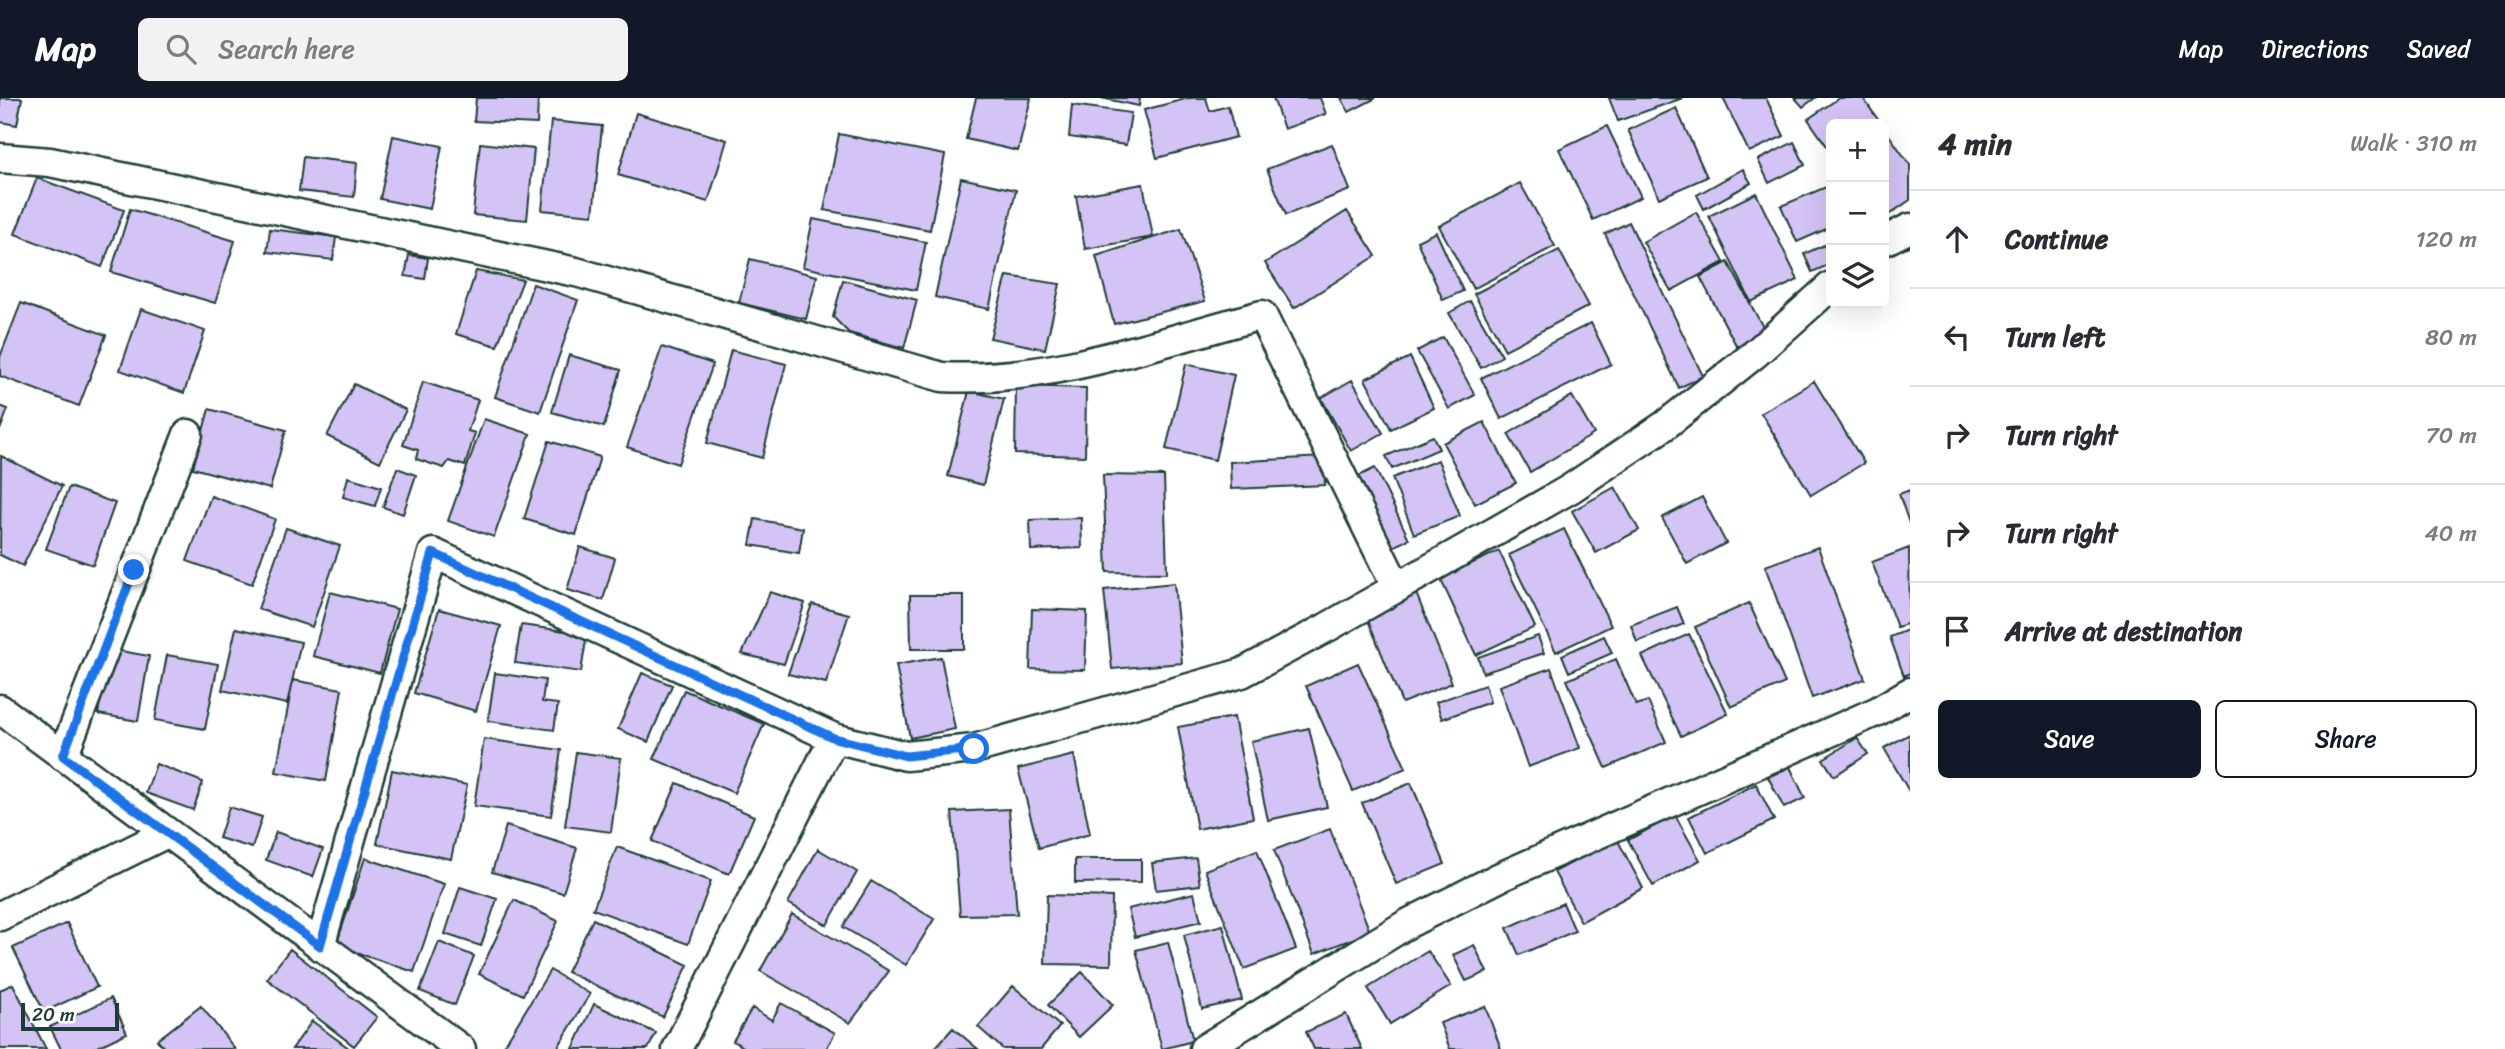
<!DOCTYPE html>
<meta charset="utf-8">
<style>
:root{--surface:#fff;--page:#f2f2f3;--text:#2b2b33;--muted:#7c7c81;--line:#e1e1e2;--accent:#111827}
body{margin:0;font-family:Sriracha,sans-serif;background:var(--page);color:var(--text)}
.controls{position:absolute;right:21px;top:21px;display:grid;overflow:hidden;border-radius:10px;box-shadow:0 7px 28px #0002}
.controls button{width:63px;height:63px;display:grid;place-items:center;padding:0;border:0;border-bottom:2px solid var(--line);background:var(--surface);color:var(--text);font:35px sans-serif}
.scale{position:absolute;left:21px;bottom:18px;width:98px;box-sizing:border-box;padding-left:7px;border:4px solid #1f3d34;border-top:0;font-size:19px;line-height:24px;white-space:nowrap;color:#1f3d34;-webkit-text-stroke:5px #fff;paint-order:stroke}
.stop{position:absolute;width:21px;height:21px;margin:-16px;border:5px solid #1a73e8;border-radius:50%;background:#fff}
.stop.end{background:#1a73e8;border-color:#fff;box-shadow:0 2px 7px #0008}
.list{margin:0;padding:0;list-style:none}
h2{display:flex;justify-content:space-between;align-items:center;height:91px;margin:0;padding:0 28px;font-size:30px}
h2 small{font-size:23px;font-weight:400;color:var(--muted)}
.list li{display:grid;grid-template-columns:46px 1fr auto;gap:21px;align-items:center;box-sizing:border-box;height:98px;padding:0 28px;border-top:2px solid var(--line)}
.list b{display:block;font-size:26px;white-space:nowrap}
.list em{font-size:23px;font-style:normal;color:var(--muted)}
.actions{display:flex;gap:14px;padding:21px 28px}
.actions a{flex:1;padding:16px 0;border:2px solid var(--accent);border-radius:10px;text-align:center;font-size:24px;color:var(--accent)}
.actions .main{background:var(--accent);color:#fff}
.icon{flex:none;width:38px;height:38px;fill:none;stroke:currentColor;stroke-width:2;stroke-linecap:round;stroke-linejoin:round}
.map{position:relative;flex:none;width:1910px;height:951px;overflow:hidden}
header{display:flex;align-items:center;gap:42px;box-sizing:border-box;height:98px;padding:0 35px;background:var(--accent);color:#fff}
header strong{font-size:33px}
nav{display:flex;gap:38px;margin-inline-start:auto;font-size:24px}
.search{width:490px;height:63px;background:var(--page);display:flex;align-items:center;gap:18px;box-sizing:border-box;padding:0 24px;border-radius:10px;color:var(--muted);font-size:26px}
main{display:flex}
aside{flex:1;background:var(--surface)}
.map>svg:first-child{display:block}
.building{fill:#d4c4f6;stroke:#1f3d34;stroke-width:2}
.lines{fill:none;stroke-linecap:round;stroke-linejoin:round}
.minor-casing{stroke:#1f3d34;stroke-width:33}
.minor{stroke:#fff;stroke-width:28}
.route{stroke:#1a73e8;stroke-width:9}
</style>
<header>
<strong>Map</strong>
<div class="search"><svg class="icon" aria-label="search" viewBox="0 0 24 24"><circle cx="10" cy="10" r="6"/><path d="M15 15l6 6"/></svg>Search here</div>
<nav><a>Map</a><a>Directions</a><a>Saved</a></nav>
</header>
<main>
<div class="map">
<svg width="1910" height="951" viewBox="0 0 1910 951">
<rect width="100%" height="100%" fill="#fff"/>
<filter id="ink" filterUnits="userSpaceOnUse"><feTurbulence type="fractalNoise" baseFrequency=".0143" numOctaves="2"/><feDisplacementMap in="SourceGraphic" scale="14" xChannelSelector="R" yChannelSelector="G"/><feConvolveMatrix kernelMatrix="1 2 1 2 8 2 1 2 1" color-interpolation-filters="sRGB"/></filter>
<g filter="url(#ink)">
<path class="building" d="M0 0H22L17 27 0 24Z
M476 0H538L537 26 474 23Z
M976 0H1031L1018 53 966 41Z
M1101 0H1140L1139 8Z
M1189 0H1206L1210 13 1228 8 1236 39 1157 60 1144 12Z
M1273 0H1320L1326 16 1284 31Z
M1341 0H1376L1349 14Z
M1609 0H1683L1618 23Z
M1723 0H1766L1784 38 1749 54Z
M1795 0H1815L1803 9Z
M1839 0H1863L1881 26H1831V54L1808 21Z
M1072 7 1131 15 1126 47 1069 39Z
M1676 10 1707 79 1659 100 1628 32Z
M636 15 727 42 708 104 618 77Z
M551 23 602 28 593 117 542 112Z
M1607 28 1641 99 1593 122 1559 51Z
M1884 30 1910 67V102L1884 120Z
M839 36 945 57 930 132 824 112Z
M393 38 442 48 430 111 380 101Z
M1794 44 1805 67 1769 85 1758 62Z
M480 45 534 51 527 122 473 117Z
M1332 46 1350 92 1286 117 1267 71Z
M303 59 357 65 354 99 299 93Z
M1743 71 1751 85 1704 111 1697 97Z
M37 80 124 112 102 169 15 136Z
M961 80 1016 92 989 211 935 199Z
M1520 85 1555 148 1473 191 1439 128Z
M1143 86 1153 139 1085 151 1076 98Z
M1826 89 1831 101V129L1797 144 1781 108Z
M1756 95 1798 182 1751 204 1709 118Z
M130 111 235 143 215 205 111 174Z
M1347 113 1376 158 1294 210 1265 165Z
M1696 114 1724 164 1671 193 1643 144Z
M813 121 926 144 916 192 803 169Z
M1629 124 1703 278 1679 290 1605 136Z
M270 131 336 139 333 162 267 154Z
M1181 131 1205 203 1114 226 1096 158Z
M1436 134 1463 193 1443 202 1417 143Z
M1824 147 1831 166 1812 174 1804 156Z
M1559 152 1589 208 1505 252 1474 196Z
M409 157 428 160 425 181 405 178Z
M750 161 817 178 806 221 739 205Z
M1728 164 1765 233 1737 249 1700 179Z
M476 173 523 182 497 248 456 236Z
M1007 178 1060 186 1045 251 990 240Z
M843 182 917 202 904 250 849 235 833 219Z
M533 186 578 202 540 314 495 299Z
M1470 203 1502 258 1481 270 1449 215Z
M21 205 106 237 79 308 0 278V259Z
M141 211 205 233 184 295 120 272Z
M1591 225 1611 266 1501 321 1481 280Z
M1443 239 1475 297 1449 311 1417 253Z
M662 249 713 266 678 366 627 349Z
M731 252 786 266 762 360 707 345Z
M569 257 621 272 604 329 552 314Z
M1410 259 1434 310 1391 331 1365 281Z
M1186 266 1234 277 1215 362 1166 351Z
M1352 282 1383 335 1351 353 1321 300Z
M1814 283 1864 365 1811 397 1761 315Z
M423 284 478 302 468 333 475 335 465 368 449 363 444 370 416 361 418 352 403 347Z
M354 286 406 312 380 364 327 338Z
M1016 288 1086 290 1085 358 1015 356Z
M969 293 1004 301 983 387 948 378Z
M1572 298 1594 336 1530 374 1508 336Z
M0 308 8 311 0 332Z
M209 311 286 332 270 391 193 370Z
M484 321 530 336 494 439 448 423Z
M1484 324 1516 385 1475 406 1443 345Z
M1433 338 1439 351 1392 371 1386 358Z
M549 343 600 359 576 437 524 421Z
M1 358 62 388 23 468 0 457Z
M1324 359 1325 387 1231 391 1230 364Z
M1438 362 1460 418 1414 436 1392 380Z
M397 370 416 377 403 416 383 409Z
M1375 370 1409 441 1391 450 1357 379Z
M1103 377 1164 378 1167 475 1107 474Z
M348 379 381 389 375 408 343 399Z
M69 389 115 405 93 467 46 451Z
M1615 389 1639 432 1596 455 1572 413Z
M1910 392V428L1899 396Z
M211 398 275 421 252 486 187 463Z
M1702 399 1726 445 1687 466 1662 420Z
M1081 420 1082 450 1031 452 1030 422Z
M755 421 803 430 799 455 750 447Z
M286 430 340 448 312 529 258 511Z
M1564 431 1611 528 1556 554 1509 457Z
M580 449 615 460 603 502 567 492Z
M1818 449 1865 581 1812 600 1765 468Z
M1909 450 1910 525 1897 529 1872 464Z
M1499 453 1535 529 1476 557 1440 480Z
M1174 485 1182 565 1112 571 1104 492Z
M330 494 397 511 380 575 313 558Z
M770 494 805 505 784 566 742 556Z
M1416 495 1452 585 1402 605 1365 515Z
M910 497H964V551H911Z
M1749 505 1785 585 1731 609 1695 529Z
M812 506 849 516 826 585 788 576Z
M1677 509 1684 526 1637 544 1631 527Z
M439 511 501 528 476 613 414 595Z
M1032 511 1087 513 1085 572 1030 571Z
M521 527 587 536 581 574 515 565Z
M236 530 301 544 287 606 222 592Z
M1910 531V575L1904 578 1890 539Z
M1689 536 1728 616 1681 638 1642 558Z
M1538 538 1544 555 1483 575 1478 559Z
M1604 538 1612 555 1569 574 1562 557Z
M109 551 149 558 138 623 98 616Z
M167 557 218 566 205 631 155 622Z
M941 559 955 631 910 640 896 567Z
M1616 561 1636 607 1648 603 1666 644 1606 670 1567 582Z
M1358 565 1406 670 1353 693 1306 588Z
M1551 570 1580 650 1528 669 1499 588Z
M495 575 545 582 542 604 558 606 554 632 488 623Z
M642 575 672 587 648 644 618 631Z
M293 582 342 591 326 683 276 674Z
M1485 587 1490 604 1442 621 1436 604Z
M684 592 764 626 734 695 654 661Z
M1234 619 1253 720 1197 731 1178 629Z
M1309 630 1327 709 1268 722 1251 643Z
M1910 636V695L1884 650Z
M1857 640 1868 656 1834 678 1823 661Z
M484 641 561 652 551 718 474 708Z
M576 654 621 660 611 734 565 728Z
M1074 657 1090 736 1039 750 1018 671Z
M156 666 203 684 193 712 146 695Z
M1790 669 1805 700 1784 710 1768 679Z
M392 672 467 687 451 761 377 746Z
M677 685 754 718 729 776 652 743Z
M1411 685 1445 766 1396 786 1362 705Z
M1756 686 1774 722 1707 755 1689 719Z
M229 709 262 719 252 750 219 740Z
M1009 711 1017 816 960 817 952 714Z
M1675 717 1700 762 1653 788 1628 742Z
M506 728 577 750 563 795 492 774Z
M1330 731 1370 834 1314 856 1274 752Z
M276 734 323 751 313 779 266 762Z
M1617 741 1643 790 1581 824 1554 774Z
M617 749 711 783 688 846 593 811Z
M818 751 857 774 827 827 788 805Z
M1257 752 1296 851 1244 871 1205 772Z
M365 760 444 786 414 874 336 848Z
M1196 760 1200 787 1156 792 1152 765Z
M1075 761H1141V784L1075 785Z
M871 783 934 821 906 867 843 829Z
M460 789 497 801 481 848 445 836Z
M1194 795 1201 823 1135 839 1128 811Z
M1047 797 1112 799 1111 867 1045 866Z
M514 802 558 823 523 897 479 876Z
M1563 805 1575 833 1519 857 1507 830Z
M792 816 889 873 850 925 760 873Z
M593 821 688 867 663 919 567 874Z
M67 825 97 889 44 914 13 850Z
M1223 827 1242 902 1202 911 1184 837Z
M439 844 474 858 455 907 420 893Z
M1168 844 1193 943 1162 951 1136 852Z
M1474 847 1487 874 1466 883 1453 857Z
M290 851 377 919 354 948 267 881Z
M1428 853 1451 888 1390 926 1368 890Z
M550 872 590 896 557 951H502Z
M1082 874 1113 907 1079 939 1048 907Z
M13 886 46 951H0V892Z
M1013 888 1060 928 1041 951H1003L978 929Z
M111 900 127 935 93 951H61L50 929Z
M781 905 835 935 826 951H747L733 943 752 910 772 922Z
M594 906 656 935 648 951H573Z
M201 908 235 951H165L157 942Z
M1485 908 1501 951H1450L1440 925Z
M1346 916 1362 951H1314L1306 934Z
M312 923 350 951H292Z
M953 930 978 951H934Z"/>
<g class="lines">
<g class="minor-casing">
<path id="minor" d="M0 60 50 64 576 174 942 279C1051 285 1158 244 1262 217L1397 490
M1884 143 1910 130
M0 611 461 951
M63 658 188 336
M0 818 167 735
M320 848 433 455 834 640 906 658 974 651 1242 575 1326 530 1570 391 1664 328 1756 255 1831 188
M677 951 834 640
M1204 951 1407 826 1500 779 1878 613 1910 594"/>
</g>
<use href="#minor" class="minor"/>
</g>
</g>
<g class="lines" filter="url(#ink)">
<path class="route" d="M134 472 63 658 320 848 433 455 834 640 906 658 974 651"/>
</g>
</svg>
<div class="controls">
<button>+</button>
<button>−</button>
<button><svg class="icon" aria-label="layers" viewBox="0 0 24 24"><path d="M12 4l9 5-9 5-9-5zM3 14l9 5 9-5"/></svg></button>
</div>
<div class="scale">20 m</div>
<div class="stop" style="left:974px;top:651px"></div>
<div class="stop end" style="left:134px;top:472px"></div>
</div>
<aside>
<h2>4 min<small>Walk · 310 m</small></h2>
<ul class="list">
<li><svg class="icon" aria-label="ahead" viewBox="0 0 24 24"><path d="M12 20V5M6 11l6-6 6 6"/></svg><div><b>Continue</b></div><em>120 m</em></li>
<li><svg class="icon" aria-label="left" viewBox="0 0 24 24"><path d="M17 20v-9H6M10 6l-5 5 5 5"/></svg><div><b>Turn left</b></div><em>80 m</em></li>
<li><svg class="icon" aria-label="right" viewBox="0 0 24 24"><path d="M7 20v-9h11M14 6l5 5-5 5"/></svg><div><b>Turn right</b></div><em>70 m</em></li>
<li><svg class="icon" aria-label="right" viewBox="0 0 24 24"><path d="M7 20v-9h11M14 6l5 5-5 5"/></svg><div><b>Turn right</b></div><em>40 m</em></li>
<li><svg class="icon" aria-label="arrive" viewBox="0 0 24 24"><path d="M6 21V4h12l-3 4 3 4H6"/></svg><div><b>Arrive at destination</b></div></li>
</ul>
<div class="actions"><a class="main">Save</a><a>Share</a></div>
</aside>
</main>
